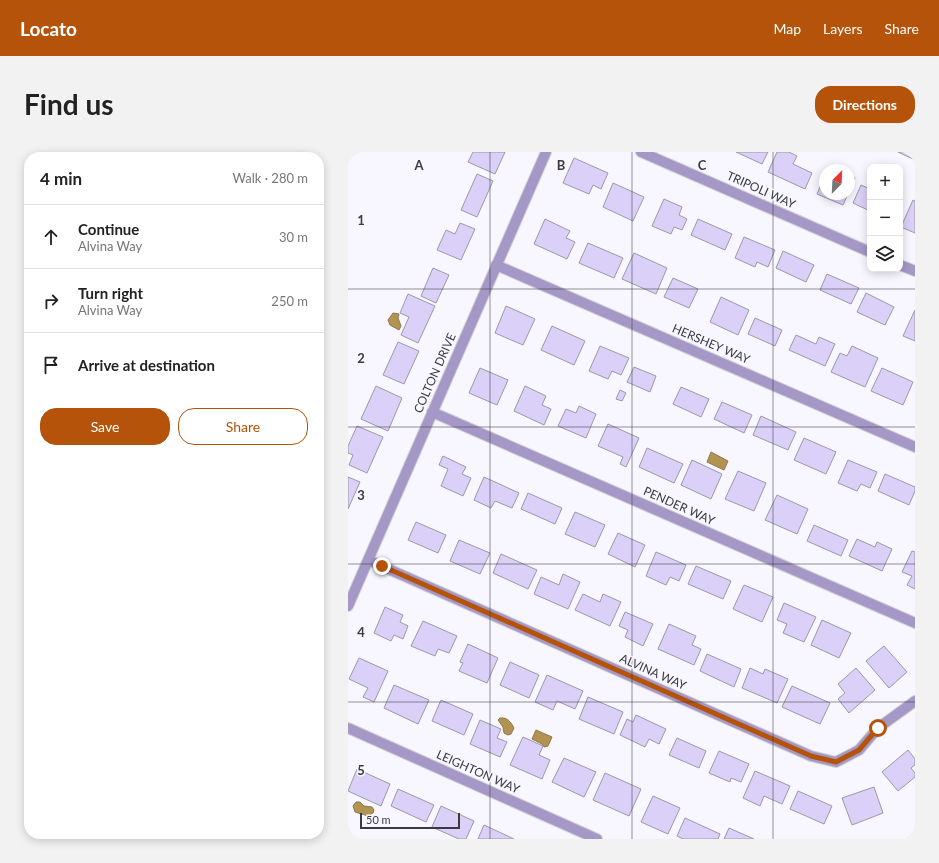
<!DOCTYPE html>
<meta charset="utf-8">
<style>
:root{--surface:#fff;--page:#f2f2f2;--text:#222;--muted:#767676;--line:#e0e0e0;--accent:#b45309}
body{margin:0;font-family:Lato,sans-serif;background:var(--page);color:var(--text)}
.controls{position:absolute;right:12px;top:12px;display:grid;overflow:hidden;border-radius:8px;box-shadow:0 2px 10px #0003}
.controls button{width:36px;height:36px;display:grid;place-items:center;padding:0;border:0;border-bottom:1px solid var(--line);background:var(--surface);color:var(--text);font:20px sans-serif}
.compass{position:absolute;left:471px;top:12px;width:36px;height:36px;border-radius:50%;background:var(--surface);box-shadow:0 2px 10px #0003;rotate:24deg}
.scale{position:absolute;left:12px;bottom:10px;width:100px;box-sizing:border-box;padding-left:4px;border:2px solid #3c3a41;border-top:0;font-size:11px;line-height:14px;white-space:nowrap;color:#3c3a41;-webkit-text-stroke:3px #f8f6fe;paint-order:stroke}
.stop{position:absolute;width:12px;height:12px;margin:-9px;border:3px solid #b45309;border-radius:50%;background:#fff}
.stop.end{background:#b45309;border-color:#fff;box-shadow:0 1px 4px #0008}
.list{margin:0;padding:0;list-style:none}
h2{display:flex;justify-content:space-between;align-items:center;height:52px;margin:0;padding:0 16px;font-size:17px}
h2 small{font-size:13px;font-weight:400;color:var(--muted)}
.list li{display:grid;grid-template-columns:26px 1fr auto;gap:12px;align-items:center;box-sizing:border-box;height:64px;padding:0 16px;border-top:1px solid var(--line)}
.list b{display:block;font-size:15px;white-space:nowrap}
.list p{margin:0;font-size:13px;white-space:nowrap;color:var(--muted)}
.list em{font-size:13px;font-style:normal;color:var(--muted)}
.actions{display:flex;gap:8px;padding:12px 16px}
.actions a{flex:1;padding:9px 0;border:1px solid var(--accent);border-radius:16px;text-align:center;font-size:14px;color:var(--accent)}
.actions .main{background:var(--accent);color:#fff}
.icon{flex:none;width:22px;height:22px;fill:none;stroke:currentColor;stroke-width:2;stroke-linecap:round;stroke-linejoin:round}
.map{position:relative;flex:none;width:567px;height:687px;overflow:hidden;border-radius:16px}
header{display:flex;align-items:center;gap:24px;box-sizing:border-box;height:56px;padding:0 20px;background:var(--accent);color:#fff}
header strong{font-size:19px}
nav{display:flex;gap:22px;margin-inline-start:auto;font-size:14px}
.intro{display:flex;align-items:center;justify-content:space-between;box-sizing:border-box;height:96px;padding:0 24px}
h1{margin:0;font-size:28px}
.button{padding:10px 18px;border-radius:16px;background:var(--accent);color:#fff;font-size:14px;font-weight:700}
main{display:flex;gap:24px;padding:0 24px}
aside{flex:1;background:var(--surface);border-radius:16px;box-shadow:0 2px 10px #0003}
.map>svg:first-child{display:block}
.water{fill:#b29352;stroke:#8f784d}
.building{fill:#dbd0f8;stroke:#9c98a9}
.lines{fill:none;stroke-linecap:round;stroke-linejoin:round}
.minor-casing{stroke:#d2d0d8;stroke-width:12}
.minor{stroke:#a598c6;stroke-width:10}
.route{stroke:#b45309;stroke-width:5}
.grid{fill:none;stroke:#3c3a41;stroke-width:1;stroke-opacity:0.55}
.labels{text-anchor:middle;stroke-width:3;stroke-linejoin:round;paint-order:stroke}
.street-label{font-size:12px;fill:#3c3a41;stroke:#f8f6fe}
.grid-label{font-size:13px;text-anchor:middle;font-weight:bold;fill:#3c3a41;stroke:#f8f6fe;stroke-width:3;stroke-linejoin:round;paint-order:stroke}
</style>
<header>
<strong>Locato</strong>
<nav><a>Map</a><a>Layers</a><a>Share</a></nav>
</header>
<div class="intro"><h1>Find us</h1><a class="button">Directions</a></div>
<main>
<aside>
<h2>4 min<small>Walk · 280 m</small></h2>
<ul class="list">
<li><svg class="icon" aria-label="ahead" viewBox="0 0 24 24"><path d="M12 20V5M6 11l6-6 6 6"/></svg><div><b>Continue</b><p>Alvina Way</p></div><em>30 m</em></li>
<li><svg class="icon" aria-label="right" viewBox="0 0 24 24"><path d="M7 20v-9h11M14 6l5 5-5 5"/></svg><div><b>Turn right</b><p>Alvina Way</p></div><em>250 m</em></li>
<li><svg class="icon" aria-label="arrive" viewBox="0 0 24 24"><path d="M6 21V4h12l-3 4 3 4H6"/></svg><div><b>Arrive at destination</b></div></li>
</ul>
<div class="actions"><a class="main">Save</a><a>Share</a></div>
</aside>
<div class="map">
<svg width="567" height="687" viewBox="0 0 567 687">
<rect width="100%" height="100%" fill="#f8f6fe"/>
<path class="water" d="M45 161 51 162 50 166 53 174 51 178 42 173 40 168Z
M363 300 380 309 376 318 359 310Z
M152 566C159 565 163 570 166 576L163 582 160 583 156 581 155 575 150 568Z
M188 578 204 585 200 594 196 595 194 592 184 587Z
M8 650H12L16 654 24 655 26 658 25 661 20 664 7 660 5 654Z"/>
<path class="building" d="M125 0H157L147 22 120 10Z
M388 0H420L414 12Z
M429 0H441L449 4 445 12 464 21 457 37 420 20Z
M550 0H567V8Z
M226 6 260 21 253 37 245 33 241 42 215 31Z
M481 15 489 18H479Z
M129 22 145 29 129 65 113 58Z
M477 23V42H500L495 53 469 42Z
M501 24 507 26 501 39Z
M265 31 296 45 285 69 255 55Z
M513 33 522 37V59L505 51Z
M316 47 334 55 331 63 339 67 334 78 326 75 323 82 304 74Z
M565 48 567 49V81L553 75Z
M197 67 222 79 218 86 227 90 219 107 186 92Z
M350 67 384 82 377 98 343 83Z
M112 71 127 77 113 108 89 98 98 78 107 82Z
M396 85 427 98 420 115 409 110 407 115 387 106Z
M240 91 275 106 266 126 231 111Z
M435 99 466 113 458 130 428 116Z
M286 101 319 116 308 142 274 127Z
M85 116 101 123 88 151 73 144Z
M479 122 511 136 503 152 472 138Z
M325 126 350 137 341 156 316 145Z
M518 141 546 155 537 173 509 160Z
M60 142 87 154 70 191 53 183 61 165 52 161Z
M373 145 401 158 390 183 362 170Z
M158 154 187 167 175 193 147 181Z
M567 158V189L555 184Z
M407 166 434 178 427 194 400 182Z
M204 174 237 189 226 213 193 198Z
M448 183 468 192 471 185 487 192 477 214 441 198Z
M50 190 71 199 56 232 35 223Z
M252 194 281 206 273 223 264 219 260 227 241 219Z
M504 194 530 206 517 235 483 220 492 201 499 204Z
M286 215 308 224 302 240 279 230Z
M132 216 160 228 149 253 121 241Z
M534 216 565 230 555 253 523 239Z
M28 234 54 246 40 279 13 267Z
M177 234 198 244 194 253 203 257 196 273 166 259Z
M333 235 361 247 353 265 325 252Z
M272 238 278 241 274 249 268 247Z
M374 250 404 263 396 281 366 267Z
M231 254 248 262 238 286 210 274 218 257 228 261Z
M413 264 448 280 440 298 405 283Z
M260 272 291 286 278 315 272 312 275 305 250 294Z
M9 274 35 285 19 321 1 313 5 303 0 301V294Z
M456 286 488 300 478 322 446 308Z
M299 296 335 312 326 331 291 315Z
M95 304 118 315 114 322 123 326 115 344 93 334 100 317 91 313Z
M344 308 374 322 363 347 333 333Z
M500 308 529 320 522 336 513 332 509 339 490 331Z
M390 319 418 331 406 359 377 347Z
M537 322 567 335V339L561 353 530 339Z
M0 325 12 330 0 357Z
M136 325 171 341 164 356 147 349 143 356 126 348Z
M180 341 214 356 207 372 173 357Z
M429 343 460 357 449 382 417 368Z
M227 360 257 373 247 395 217 382Z
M68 370 98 383 90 401 60 388Z
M466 373 500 388 493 404 459 389Z
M270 381 297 393 287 415 260 402Z
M509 387 527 395 529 390 544 397 534 419 501 404Z
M111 388 142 401 132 422 102 409Z
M564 399 567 400V437L559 433 564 424 554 420Z
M308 400 338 413 331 429 322 425 318 433 298 424Z
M153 402 189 418 180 437 145 421Z
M348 414 383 429 375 447 340 432Z
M215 422 232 430 220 457 186 442 193 425 211 433Z
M396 433 425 445 414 470 385 457Z
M235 442 252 450 255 442 273 450 262 474 227 458Z
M436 451 468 465 456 490 435 481 439 472 429 468Z
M37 455 55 463 52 470 60 474 55 487 46 483 43 489 26 481Z
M277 460 305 472 295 494 277 485 280 478 271 474Z
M474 468 503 481 491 506 463 493Z
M75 469 109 484 101 501 90 497 87 504 63 494Z
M321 472 348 484 344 493 353 497 346 513 310 497Z
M120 492 150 506 139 531 111 519 115 511 112 510Z
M536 494 559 520 541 536 518 509Z
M359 502 393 517 386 535 352 519Z
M11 506 40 519 26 550 15 545 20 536 1 527Z
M162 510 191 523 181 546 152 533Z
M402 516 415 522 417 517 440 527 429 551 394 536Z
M508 516 527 538 501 561 490 547 497 541 490 532Z
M199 523 235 539 227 557 209 549 205 558 187 550Z
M46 533 81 548 70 572 36 556Z
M444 534 482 551 472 572 434 555Z
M240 545 275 560 266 582 231 567Z
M93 548 125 562 116 583 84 569Z
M288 563 318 577 311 592 301 587 297 595 272 583 279 567 285 570Z
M132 568 153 577 149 586 159 590 152 605 122 592Z
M175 585 195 594 191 603 202 608 194 627 162 613Z
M329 586 358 599 351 616 321 603Z
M560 598 567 607V613L563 616 567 621V625L550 639 534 620Z
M371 599 401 612 393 630 383 626 382 630 361 621Z
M216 606 248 620 236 645 204 630Z
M9 617 42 632 33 654 0 639Z
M407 619 442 634 434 652 416 644 412 654 395 646Z
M257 621 293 637 281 664 245 648Z
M526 635 535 661 504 673 494 646Z
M50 637 86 653 78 670 43 654Z
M450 639 484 654 476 672 442 657Z
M305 644 332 656 320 682 293 670Z
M93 654 126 669 118 687H111L84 675Z
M337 666 372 682 370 687H335L329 684Z
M136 673 166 687H130Z
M381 676 406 687H376Z"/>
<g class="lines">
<g class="minor-casing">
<path id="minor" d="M293 0 522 100
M148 113 567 295
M552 113 567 119
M84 260 567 471
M20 408 463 604 488 610 511 598 530 576 567 549
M0 454 198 0
M0 576 249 687"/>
</g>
<use href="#minor" class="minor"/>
</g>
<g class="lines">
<path class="route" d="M34 414 463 604 488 610 511 598 530 576"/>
</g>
<path class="grid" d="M142 0V687M284 0V687M425 0V687M0 137H567M0 275H567M0 412H567M0 550H567"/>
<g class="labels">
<g class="street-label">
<text transform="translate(413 38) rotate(24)" y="4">TRIPOLI WAY</text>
<text transform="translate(363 192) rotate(23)" y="4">HERSHEY WAY</text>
<text transform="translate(87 221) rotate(-66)" y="4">COLTON DRIVE</text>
<text transform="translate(331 354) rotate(24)" y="4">PENDER WAY</text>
<text transform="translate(305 520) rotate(24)" y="4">ALVINA WAY</text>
<text transform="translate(130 620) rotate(24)" y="4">LEIGHTON WAY</text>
</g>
</g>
<g class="grid-label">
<text x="71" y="18">A</text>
<text x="213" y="18">B</text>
<text x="354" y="18">C</text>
<text x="13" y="73">1</text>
<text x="13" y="211">2</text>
<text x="13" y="348">3</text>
<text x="13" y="485">4</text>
<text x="13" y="623">5</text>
</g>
</svg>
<div class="controls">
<button>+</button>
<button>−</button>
<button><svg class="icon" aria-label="layers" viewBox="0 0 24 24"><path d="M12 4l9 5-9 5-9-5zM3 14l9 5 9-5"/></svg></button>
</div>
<svg class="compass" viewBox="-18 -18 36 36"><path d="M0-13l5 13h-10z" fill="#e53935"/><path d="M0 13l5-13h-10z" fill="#767676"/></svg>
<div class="scale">50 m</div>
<div class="stop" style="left:530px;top:576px"></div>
<div class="stop end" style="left:34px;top:414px"></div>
</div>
</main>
